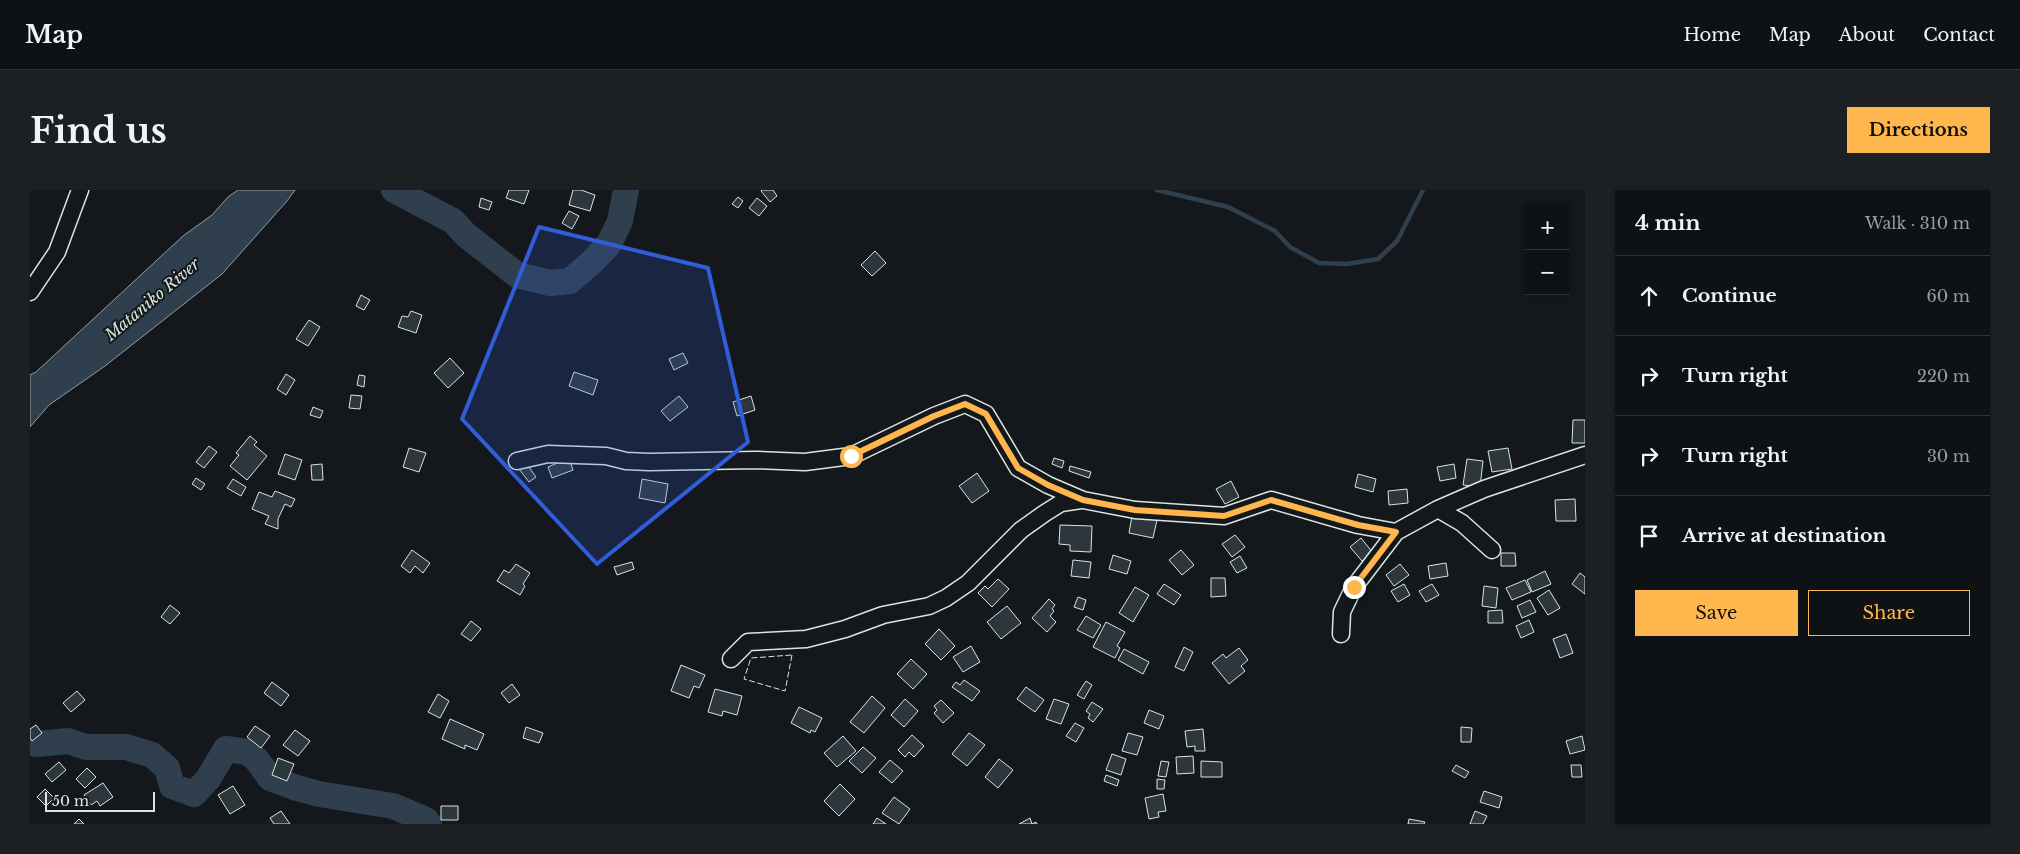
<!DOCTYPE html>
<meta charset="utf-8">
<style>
:root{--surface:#0f1215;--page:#1d2022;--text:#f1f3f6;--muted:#9b9ea0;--line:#2f3234;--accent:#ffb74d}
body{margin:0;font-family:"Libre Baskerville",serif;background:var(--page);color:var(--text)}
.controls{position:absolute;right:15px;top:15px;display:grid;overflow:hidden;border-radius:0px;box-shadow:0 1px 4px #0004}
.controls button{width:45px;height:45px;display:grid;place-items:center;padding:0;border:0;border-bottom:1px solid var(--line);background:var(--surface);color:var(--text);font:25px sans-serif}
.scale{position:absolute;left:15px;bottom:12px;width:110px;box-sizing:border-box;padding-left:5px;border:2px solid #d8e6dc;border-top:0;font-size:14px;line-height:18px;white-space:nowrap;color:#d8e6dc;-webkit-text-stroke:4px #14181c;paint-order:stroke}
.stop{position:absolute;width:15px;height:15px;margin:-11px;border:4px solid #ffb74d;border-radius:50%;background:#fff}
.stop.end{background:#ffb74d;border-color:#fff;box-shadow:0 1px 5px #0008}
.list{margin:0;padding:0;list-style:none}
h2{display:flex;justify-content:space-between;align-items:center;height:65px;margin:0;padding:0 20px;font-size:21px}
h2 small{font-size:16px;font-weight:400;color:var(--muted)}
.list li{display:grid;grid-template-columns:32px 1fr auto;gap:15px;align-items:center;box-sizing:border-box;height:80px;padding:0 20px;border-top:1px solid var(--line)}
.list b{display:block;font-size:19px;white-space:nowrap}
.list em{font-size:16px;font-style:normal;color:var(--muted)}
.actions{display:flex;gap:10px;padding:15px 20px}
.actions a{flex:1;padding:11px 0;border:1px solid var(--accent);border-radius:0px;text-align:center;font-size:18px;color:var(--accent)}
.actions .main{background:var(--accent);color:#111}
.icon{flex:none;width:28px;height:28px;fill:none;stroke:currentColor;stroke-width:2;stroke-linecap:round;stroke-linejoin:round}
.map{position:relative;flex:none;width:1555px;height:634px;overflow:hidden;border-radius:0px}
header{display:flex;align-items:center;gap:30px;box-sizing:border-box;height:70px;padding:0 25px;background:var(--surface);border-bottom:1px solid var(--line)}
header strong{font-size:24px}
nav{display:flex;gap:28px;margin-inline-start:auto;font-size:18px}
.intro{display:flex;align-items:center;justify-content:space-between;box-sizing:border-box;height:120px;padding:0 30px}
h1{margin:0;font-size:35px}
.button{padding:12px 22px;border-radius:0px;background:var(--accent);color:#111;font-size:18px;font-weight:700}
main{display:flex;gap:30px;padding:0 30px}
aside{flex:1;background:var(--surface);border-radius:0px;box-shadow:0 1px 4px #0004}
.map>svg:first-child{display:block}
.water{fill:#2f3f4d;stroke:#939e99}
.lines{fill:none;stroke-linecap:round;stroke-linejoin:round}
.stream{stroke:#2f3f4d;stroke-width:4.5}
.river{stroke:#2f3f4d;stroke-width:26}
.building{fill:#2c363c;stroke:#d8e6dc}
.minor-casing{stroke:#d8e6dc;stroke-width:19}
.minor{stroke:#14181c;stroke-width:16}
.fence{stroke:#d8e6dc;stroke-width:1;stroke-dasharray:6 2.5;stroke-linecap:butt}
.route{stroke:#ffb74d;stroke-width:6}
.marked{fill:#305dd8;fill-opacity:0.2;stroke:#305dd8;stroke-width:4;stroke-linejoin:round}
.labels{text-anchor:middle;stroke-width:4;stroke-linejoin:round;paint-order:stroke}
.water-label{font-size:16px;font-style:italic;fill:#d8e6dc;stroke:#14181c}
</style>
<header>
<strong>Map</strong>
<nav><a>Home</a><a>Map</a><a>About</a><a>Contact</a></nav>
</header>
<div class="intro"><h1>Find us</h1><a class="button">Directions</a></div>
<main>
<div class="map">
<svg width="1555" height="634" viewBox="0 0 1555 634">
<rect width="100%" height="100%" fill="#14181c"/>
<path class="water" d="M208 0H265L257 11 192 84 75 176 19 215 0 237V185L6 182 153 46 182 25 198 7Z"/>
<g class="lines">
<path class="stream" d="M1127 0 1198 17 1245 41 1260 57 1289 73 1317 74 1348 69 1367 51 1393 0"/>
<path class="river" d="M364 0 423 31 436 45 487 85 520 93 540 91 562 72 579 54 590 31 596 0
M0 553 7 554 38 551 56 557H96L122 565 137 578 142 596 164 604 178 589 196 559 218 562 227 570 240 588 267 598 289 604 363 616 396 630 399 634"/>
</g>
<path class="building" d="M479 0H499L494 14 476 8Z
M543 0H551L565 5 560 21 539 15Z
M732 0H743L747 6 740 12 731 1Z
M708 7 713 11 708 18 702 14Z
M451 8 462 12 459 20 449 17Z
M727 8 737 16 729 26 719 18Z
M539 21 549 26 542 39 532 33Z
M845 61 856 73 842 86 831 75Z
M331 105 340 110 334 120 326 116Z
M381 121 392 125 386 143 368 137 372 126 378 127Z
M279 130 290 137 278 156 266 149Z
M653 163 658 173 644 180 639 169Z
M420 168 434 183 418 198 404 183Z
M544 182 568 190 563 205 539 196Z
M256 184 265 190 256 205 247 199Z
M329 185 335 186 334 197 327 195Z
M321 205 332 206 330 219 319 218Z
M649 206 658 217 640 231 631 221Z
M721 206 725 220 707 226 703 212Z
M283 217 293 221 290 228 280 225Z
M1543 230H1555V253H1542Z
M220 246 227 252 224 255 237 266 217 290 200 276 209 265 206 263Z
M179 256 187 262 174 278 166 272Z
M379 258 396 263 389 282 373 277Z
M1478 258 1482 279 1462 282 1458 261Z
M255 264 272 270 265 290 248 284Z
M539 268 543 280 522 288 518 277Z
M1024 268 1034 271 1032 278 1022 274Z
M1437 269 1453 271 1450 297 1433 295Z
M496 273 506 287 499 292 489 279Z
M292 274 293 290H282L281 275Z
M1424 274 1426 288 1410 291 1407 277Z
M1040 276 1061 282 1059 288 1039 281Z
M947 283 959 301 942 313 929 296Z
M1328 284 1346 289 1343 302 1325 297Z
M166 288 175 294 171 300 162 294Z
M203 289 216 297 211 306 197 298Z
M612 289 638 294 635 313 609 308Z
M1201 291 1209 307 1195 314 1186 299Z
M1377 299 1378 313 1359 315 1358 301Z
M245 301 265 309 261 317 255 314 248 329V339L235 334 239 326 222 319 229 302 242 307Z
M1545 309 1546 331H1526L1525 310Z
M1102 326 1127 330 1123 348 1099 343Z
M1030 335 1062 336 1061 362 1040 361V355L1029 354Z
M1205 345 1215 357 1202 367 1192 354Z
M1331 348 1343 363 1332 371 1320 357Z
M382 360 400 373 393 383 385 376 380 383 371 376Z
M1151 360 1164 375 1152 385 1139 370Z
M1471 363H1485L1486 376H1471Z
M1083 365 1101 371 1097 384 1079 379Z
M1210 366 1217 378 1207 383 1200 372Z
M1043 370 1061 372 1059 388 1041 386Z
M602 372 604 379 587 385 584 377Z
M1416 373 1418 386 1400 389 1398 376Z
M486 374 500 383 493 394 495 396 490 405 467 391 474 380 479 383Z
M1370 374 1379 385 1364 396 1356 385Z
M1515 381 1521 394 1502 402 1497 390Z
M1550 383 1555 387V404L1542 394Z
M1181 388H1195L1196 406 1181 407Z
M968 389 979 399 962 417 948 403 955 396 958 399Z
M1495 390 1501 402 1482 410 1476 398Z
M1134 394 1151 405 1144 415 1127 404Z
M1374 394 1380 405 1368 412 1361 401Z
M1402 394 1409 405 1396 412 1389 401Z
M1454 396 1468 398 1466 418 1452 416Z
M1105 397 1119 405 1103 432 1089 423Z
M1519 400 1530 418 1518 425 1507 408Z
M1048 407 1056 410 1053 420 1044 417Z
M1019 409 1025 415 1022 419 1024 421 1020 426 1026 432 1017 442 1002 428Z
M1500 410 1506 422 1492 428 1487 416Z
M140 415 150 423 140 434 131 427Z
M977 416 991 433 971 449 957 432Z
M1472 420 1473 433H1458V421Z
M1056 426 1071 435 1063 448 1047 440Z
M1499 430 1504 442 1491 448 1486 436Z
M441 431 451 439 441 451 431 444Z
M1076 432 1095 442 1087 456 1090 458 1085 468 1063 457Z
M909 439 925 456 911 470 895 454Z
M1536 444 1543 463 1530 468 1523 449Z
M941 456 950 472 933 482 923 467Z
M1154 457 1163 462 1154 481 1145 477Z
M1209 458 1218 470 1211 476 1215 481 1199 494 1182 473 1193 464 1196 468Z
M1094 459 1119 472 1113 484 1088 470Z
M881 469 897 484 883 499 867 484Z
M651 475 675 485 669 498 664 496 659 508 641 501Z
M934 490 950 501 942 511 922 497 926 492 930 495Z
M1056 491 1062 495 1054 509 1047 505Z
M242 492 259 505 251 516 234 503Z
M482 494 490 505 479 513 471 503Z
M996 497 1014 510 1005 522 987 509Z
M685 499 712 506 707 525 693 521 692 526 678 522Z
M47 501 55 510 41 522 33 513Z
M408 504 419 511 410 528 398 522Z
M842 506 855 518 834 543 820 532Z
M875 509 888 521 874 537 861 525Z
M1024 509 1039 514 1031 534 1016 529Z
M911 510 924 523 913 533 904 523 907 520 904 516Z
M1062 512 1073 519 1063 532 1058 528 1060 524 1056 521Z
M769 517 792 528 785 542 781 540 780 543 761 533Z
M1119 520 1134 526 1129 539 1114 533Z
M420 529 454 544 447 560 435 555V559L412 549Z
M1045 533 1054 538 1046 552 1036 546Z
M6 535 12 543 2 551 0 548V539Z
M225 536 240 546 231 558 217 547Z
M496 537 513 543 509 553 493 548Z
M1431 537 1442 538 1441 552H1431Z
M1173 539 1175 561H1165V556L1157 557 1155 541Z
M265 540 280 551 268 566 253 555Z
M939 543 955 555 937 576 922 564Z
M1098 543 1113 547 1107 565 1092 561Z
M882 545 894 556 884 567 879 562 875 567 868 560Z
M813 546 826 561 807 577 794 563Z
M1552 546 1555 560 1540 564 1536 551Z
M833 557 846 568 832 583 819 571Z
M1082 564 1096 569 1091 585 1076 580Z
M1163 566 1164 583 1147 584 1146 567Z
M248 568 264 574 257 591 242 585Z
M969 569 983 580 968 598 955 587Z
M860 570 873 581 862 593 849 582Z
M1131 571 1139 572 1136 587 1128 586Z
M1171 571 1192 572V587H1171Z
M29 572 36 580 22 592 15 584Z
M1426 575 1439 582 1435 588 1422 581Z
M1541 575H1551L1552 587H1542Z
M57 578 66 587 55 598 46 589Z
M1076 585 1089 590 1087 596 1074 591Z
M1127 589 1135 590 1134 599H1127Z
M73 593 83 607 70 616 67 611 61 615 54 605Z
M810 594 825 609 809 626 794 611Z
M203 596 215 615 200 624 188 605Z
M15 599 24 608 16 616 7 607Z
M1454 601 1472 607 1469 618 1450 612Z
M1133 604 1136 621 1128 622 1129 627 1119 629 1115 608Z
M864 607 880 619 869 634 852 623Z
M411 616H428V630H411Z
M251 621 260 634H244L240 628Z
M1445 621 1457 626 1453 634H1440Z
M847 628 856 634H843Z
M1000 628 1002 634 1006 632 1007 634H989Z
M49 629 54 634H44Z
M1379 629 1395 632 1394 634H1378Z"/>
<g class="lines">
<g class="minor-casing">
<path id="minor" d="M0 102 27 62 50 0
M487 271 518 264 576 266 596 271 619 272 726 270 775 272 821 266 904 226 935 214 956 224 988 278 1018 295 1053 310 1105 320 1194 326 1241 310 1328 335 1366 342 1408 319 1454 299 1555 265
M1408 319 1432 333 1462 360
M1311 444 1312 422 1324 397 1366 342
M701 469 718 452 776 449 815 439 853 425 899 416 916 408 938 393 991 340 1015 323 1031 313 1051 310"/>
</g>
<use href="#minor" class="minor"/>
<path class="fence" d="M762 465 755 501 714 489 721 468Z"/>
</g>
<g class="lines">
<path class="route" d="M821 266 904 226 935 214 956 224 988 278 1018 295 1053 310 1105 320 1194 326 1241 310 1328 335 1366 342 1324 397"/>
</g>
<path class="marked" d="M509 37 678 78 718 252 567 374 432 229Z"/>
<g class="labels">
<g class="water-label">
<text transform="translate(122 109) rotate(-40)" y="6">Mataniko River</text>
</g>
</g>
</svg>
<div class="controls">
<button>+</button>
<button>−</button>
</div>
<div class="scale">50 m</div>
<div class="stop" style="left:821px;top:266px"></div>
<div class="stop end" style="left:1324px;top:397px"></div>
</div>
<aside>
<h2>4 min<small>Walk · 310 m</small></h2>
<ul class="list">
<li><svg class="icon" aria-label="ahead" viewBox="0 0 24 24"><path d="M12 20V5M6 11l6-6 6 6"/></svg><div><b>Continue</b></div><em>60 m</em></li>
<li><svg class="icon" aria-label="right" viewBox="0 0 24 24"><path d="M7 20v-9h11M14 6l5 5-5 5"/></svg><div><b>Turn right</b></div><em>220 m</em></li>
<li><svg class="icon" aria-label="right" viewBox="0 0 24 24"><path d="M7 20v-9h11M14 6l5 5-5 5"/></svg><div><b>Turn right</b></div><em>30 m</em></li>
<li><svg class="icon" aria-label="arrive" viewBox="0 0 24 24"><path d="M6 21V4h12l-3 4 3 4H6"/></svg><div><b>Arrive at destination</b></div></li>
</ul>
<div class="actions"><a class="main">Save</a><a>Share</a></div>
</aside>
</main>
